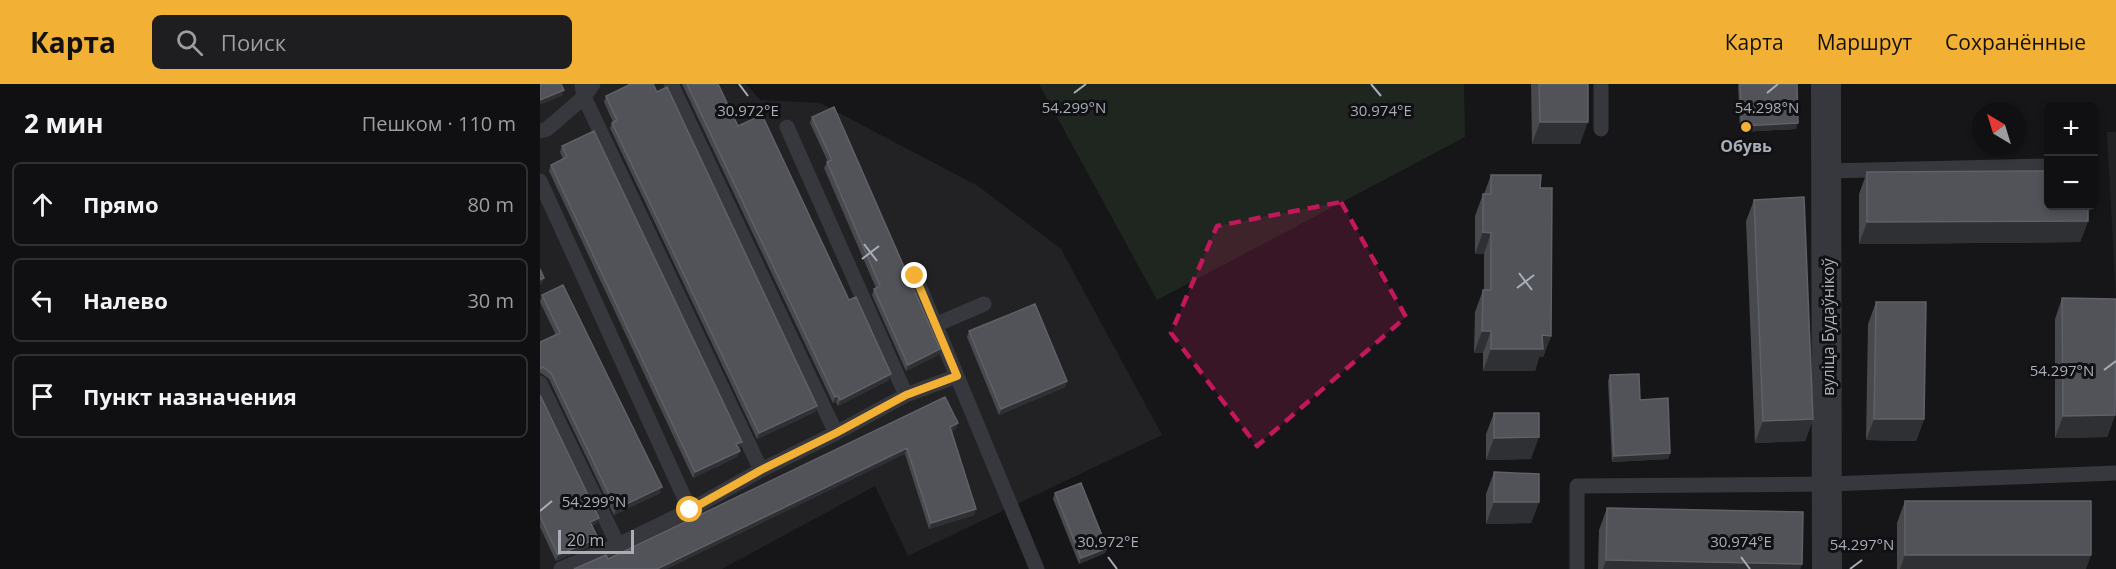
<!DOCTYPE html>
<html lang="ru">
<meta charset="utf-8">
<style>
:root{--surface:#101012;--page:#1e1e20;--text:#f1f3f6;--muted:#9c9d9f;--line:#303032;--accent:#f2b134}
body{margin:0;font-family:"Open Sans",sans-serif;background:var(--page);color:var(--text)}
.controls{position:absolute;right:18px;top:18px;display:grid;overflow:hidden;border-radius:9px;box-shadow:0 3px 9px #0003}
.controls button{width:54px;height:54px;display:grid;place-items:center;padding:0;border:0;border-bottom:2px solid var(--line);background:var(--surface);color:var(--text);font:30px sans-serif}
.compass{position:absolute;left:1432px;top:18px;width:54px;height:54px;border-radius:50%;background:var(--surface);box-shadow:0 3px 9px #0003;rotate:322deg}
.scale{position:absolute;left:18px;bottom:15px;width:76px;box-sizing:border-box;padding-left:6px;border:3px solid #a8adb8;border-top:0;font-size:16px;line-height:21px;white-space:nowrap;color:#a8adb8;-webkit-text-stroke:4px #111113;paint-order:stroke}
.stop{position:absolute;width:18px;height:18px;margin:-14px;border:4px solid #f2b134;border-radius:50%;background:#fff}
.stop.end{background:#f2b134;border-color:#fff;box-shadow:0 2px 6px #0008}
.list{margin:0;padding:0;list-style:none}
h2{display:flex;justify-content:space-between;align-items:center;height:78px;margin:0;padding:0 24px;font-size:26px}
h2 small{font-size:20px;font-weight:400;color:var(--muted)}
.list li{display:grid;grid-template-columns:39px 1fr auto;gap:18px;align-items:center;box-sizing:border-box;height:84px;margin:0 12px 12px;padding:0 12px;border:2px solid var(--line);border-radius:9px}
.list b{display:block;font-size:22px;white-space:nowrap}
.list em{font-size:20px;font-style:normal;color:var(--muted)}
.icon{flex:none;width:33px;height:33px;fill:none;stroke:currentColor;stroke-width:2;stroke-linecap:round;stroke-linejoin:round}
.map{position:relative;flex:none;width:1576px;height:485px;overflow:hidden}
header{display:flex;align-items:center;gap:36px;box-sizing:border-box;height:84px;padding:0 30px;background:var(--accent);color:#111}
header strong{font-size:28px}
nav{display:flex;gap:33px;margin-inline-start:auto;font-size:21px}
.search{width:420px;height:54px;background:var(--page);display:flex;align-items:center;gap:15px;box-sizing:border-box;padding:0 21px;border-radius:9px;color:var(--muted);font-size:22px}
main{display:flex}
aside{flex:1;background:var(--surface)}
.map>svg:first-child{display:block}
.built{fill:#222225}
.green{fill:#1e261f}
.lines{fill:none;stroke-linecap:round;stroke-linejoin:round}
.service{stroke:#37383d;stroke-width:15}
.minor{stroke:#37383d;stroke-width:30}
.wall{fill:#47494d}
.shaded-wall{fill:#2f3033}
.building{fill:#525359;stroke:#5f6168;stroke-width:1.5}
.route{stroke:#f2b134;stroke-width:8}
.marked{fill:#c2185b;fill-opacity:0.2;stroke:#c2185b;stroke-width:4.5;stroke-dasharray:12 8;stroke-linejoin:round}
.ticks{fill:none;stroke:#a8adb8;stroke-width:2}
.poi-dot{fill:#f2b134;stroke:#111113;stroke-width:2}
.labels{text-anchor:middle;stroke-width:6;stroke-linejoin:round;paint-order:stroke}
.poi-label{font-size:16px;font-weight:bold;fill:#a8adb8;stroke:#111113}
.street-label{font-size:16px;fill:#a8adb8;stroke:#111113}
.ticks-label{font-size:15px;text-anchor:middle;fill:#a8adb8;stroke:#111113;stroke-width:6;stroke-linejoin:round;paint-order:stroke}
</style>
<header>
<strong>Карта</strong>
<div class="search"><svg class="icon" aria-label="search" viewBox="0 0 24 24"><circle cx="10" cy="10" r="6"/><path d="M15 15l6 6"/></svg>Поиск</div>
<nav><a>Карта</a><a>Маршрут</a><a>Сохранённые</a></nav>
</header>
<main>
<aside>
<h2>2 мин<small>Пешком · 110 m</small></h2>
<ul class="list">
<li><svg class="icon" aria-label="ahead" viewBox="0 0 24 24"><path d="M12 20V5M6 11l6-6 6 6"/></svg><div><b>Прямо</b></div><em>80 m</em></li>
<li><svg class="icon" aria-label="left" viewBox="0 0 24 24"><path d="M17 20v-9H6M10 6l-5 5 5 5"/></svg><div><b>Налево</b></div><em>30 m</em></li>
<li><svg class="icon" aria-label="arrive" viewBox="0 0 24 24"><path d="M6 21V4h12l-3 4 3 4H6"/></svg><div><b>Пункт назначения</b></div></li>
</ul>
</aside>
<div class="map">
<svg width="1576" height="485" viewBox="0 0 1576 485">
<rect width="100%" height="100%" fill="#161618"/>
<path class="built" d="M0 0H206L220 16 280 19 438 102 521 165 622 351 368 472 335 402 182 485H0Z
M1567 48H1576V216Z"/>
<path class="green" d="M499 0H924L925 53 617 216Z"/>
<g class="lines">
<path class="service" d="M42 0 44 13 221 386
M131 0 296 349
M1061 0V45
M247 43 366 311
M0 47 7 45 44 13 53 0
M1286 87 1508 82
M0 97 150 426
M375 192 417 292
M395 241 444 220
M0 299 78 461
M21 485 78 461 150 426 221 386 296 349 366 311 417 292 497 485
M1037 485V402L1289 400 1576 389"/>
<path class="minor" d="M1286 0 1287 485"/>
</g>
<path class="wall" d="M142 0H178L198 42 309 216 349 296 298 322 296 318 293 319Z
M991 0H1048L1040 60H992Z
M1198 0H1257L1256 45 1200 48Z
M66 12 277 322 275 328 217 355 70 44 72 39 73 38 64 18Z
M272 33 400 265 398 271 366 287 332 211 334 205 336 204 284 84 287 78H288L270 39Z
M22 62 202 358 200 364H198L200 367 197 373 153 394 9 87 11 81 23 75 20 68Z
M1327 88 1548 137 1540 158 1319 160V110Z
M951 91 1000 104 1011 252 1003 273H999L995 287H943V269H934L935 228 943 206H944V170H935V132L943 110H944Z
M1214 116 1273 335 1265 357 1215 359 1206 137Z
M2 211 120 409 74 431 9 295 1 289 0 290V258L16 251 0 218Z
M1522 214 1575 331 1567 353 1515 354V235Z
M1336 218 1384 335 1376 357 1326 356 1328 240Z
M429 247 527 297 525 303 459 331 427 253Z
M1070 291 1100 316 1130 369 1128 375 1072 378 1068 297Z
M0 311 57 439 52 442 56 460 16 477 0 443Z
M954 329 991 375 946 376V350Z
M416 345 412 347 434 431 389 445 365 370 68 475Z
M954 388 999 418 991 439 946 440V410Z
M515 409 567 464 565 469 539 480 513 415Z
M1365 417 1546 485H1357V439Z
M1067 424 1262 480 1260 485H1058L1059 446Z"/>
<path class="shaded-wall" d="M24 6 22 12 0 21V16Z
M1000 38H1048L1040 60H992Z
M1258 39 1256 45 1200 48 1202 42Z
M1548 137 1540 158 1319 160 1327 138Z
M943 148 951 149 944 170H935Z
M4 194 2 200 0 201V196Z
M942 247H951L943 269H934Z
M1002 251 1011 252 1003 273H999L995 287H943L951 265Z
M400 265 398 271 366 287 368 281Z
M351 290 349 296 298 322 300 316Z
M527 297 525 303 459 331 461 325Z
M298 312 296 318 293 319 295 313Z
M277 322 275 328 217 355 219 349Z
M1575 331 1567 353 1515 354 1523 332Z
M1273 335 1265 357 1215 359 1223 337Z
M1334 335H1384L1376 357 1326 356Z
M418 339 416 345 408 349 410 343Z
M999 353 991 375 946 376 954 354Z
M202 358 200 364 194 366 196 360Z
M367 364 365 370 127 485H117Z
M200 367 197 373 153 394 155 388Z
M1130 369 1128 375 1072 378 1074 372Z
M122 403 120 409 74 431 76 425Z
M954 418H999L991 439 946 440Z
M436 425 434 431 389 445 391 439Z
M59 434 57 439 48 444 50 438Z
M58 454 56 460 16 477 18 471Z
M567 464 565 469 539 480 541 474Z
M1365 471H1551L1546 485H1360Z
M1066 476 1262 480 1260 485H1063Z"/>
<path class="building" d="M0 0H21L24 6 0 16Z
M91 0H113L117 8 127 3 277 322 219 349 72 39 77 36 66 12Z
M147 0H178L198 42 222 31 309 216 316 213 351 290 300 316 298 312 295 313Z
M999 0H1048V38H1000Z
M1200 0H1257L1258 39 1202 42Z
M294 23 400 265 368 281 334 205 340 202 287 78 292 76 272 33Z
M54 47 202 358 196 360 200 367 155 388 11 81 27 73 22 62Z
M1509 87V122H1548V137L1327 138V88Z
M951 91H1001L1000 104H1012L1011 252 1002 251 1003 265H951V247H942L943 206H951V149L943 148V110H951Z
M1264 113 1273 335 1223 337 1214 116Z
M0 185 4 194 0 196Z
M23 201 122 403 76 425 11 289 3 283 0 285V258L20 249 2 211Z
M1522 214 1576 215 1575 331 1523 332Z
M1336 218H1386L1384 335H1334Z
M495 220 527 297 461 325 429 247Z
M1099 290 1100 316 1128 314 1130 369 1074 372 1070 291Z
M0 311 59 434 50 438 58 454 18 471 0 432Z
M405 313 418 339 410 343 436 425 391 439 367 364 117 485H34L66 471 68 475Z
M954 329H999V353L954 354Z
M954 388 999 390V418H954Z
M541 399 567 464 541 474 515 409Z
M1365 417H1551V471H1365Z
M1067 424 1263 428 1262 480 1066 476Z"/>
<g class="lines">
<path class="route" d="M150 426 221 386 296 349 366 311 417 292 375 192"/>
</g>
<path class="marked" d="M801 118 866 233 717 362 631 249 677 142Z"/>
<path class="ticks" d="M199 0 208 12M831 0 841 12M534 9 546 0M1227 9 1238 0M324 160 337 177M322 175 339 162M979 189 992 206M977 204 994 191M1564 286 1576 277M0 427 12 417M568 473 577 485M1201 473 1210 485M1310 485 1322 476"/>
<circle class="poi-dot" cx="1206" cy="43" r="6"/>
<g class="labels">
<g class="poi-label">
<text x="1206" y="68">Обувь</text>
</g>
<g class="street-label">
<text transform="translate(1288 243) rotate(-90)" y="6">вуліца Будаўнікоў</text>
</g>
</g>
<g class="ticks-label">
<text x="534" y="29">54.299°N</text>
<text x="1227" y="29">54.298°N</text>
<text x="208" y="32">30.972°E</text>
<text x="841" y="32">30.974°E</text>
<text x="1522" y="292">54.297°N</text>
<text x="54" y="423">54.299°N</text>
<text x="568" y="463">30.972°E</text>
<text x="1201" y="463">30.974°E</text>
<text x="1322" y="466">54.297°N</text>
</g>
</svg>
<div class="controls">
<button>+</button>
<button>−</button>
</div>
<svg class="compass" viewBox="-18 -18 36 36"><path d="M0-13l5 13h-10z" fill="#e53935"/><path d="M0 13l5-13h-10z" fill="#9c9d9f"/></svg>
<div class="scale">20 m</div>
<div class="stop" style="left:150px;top:426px"></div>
<div class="stop end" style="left:375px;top:192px"></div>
</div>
</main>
